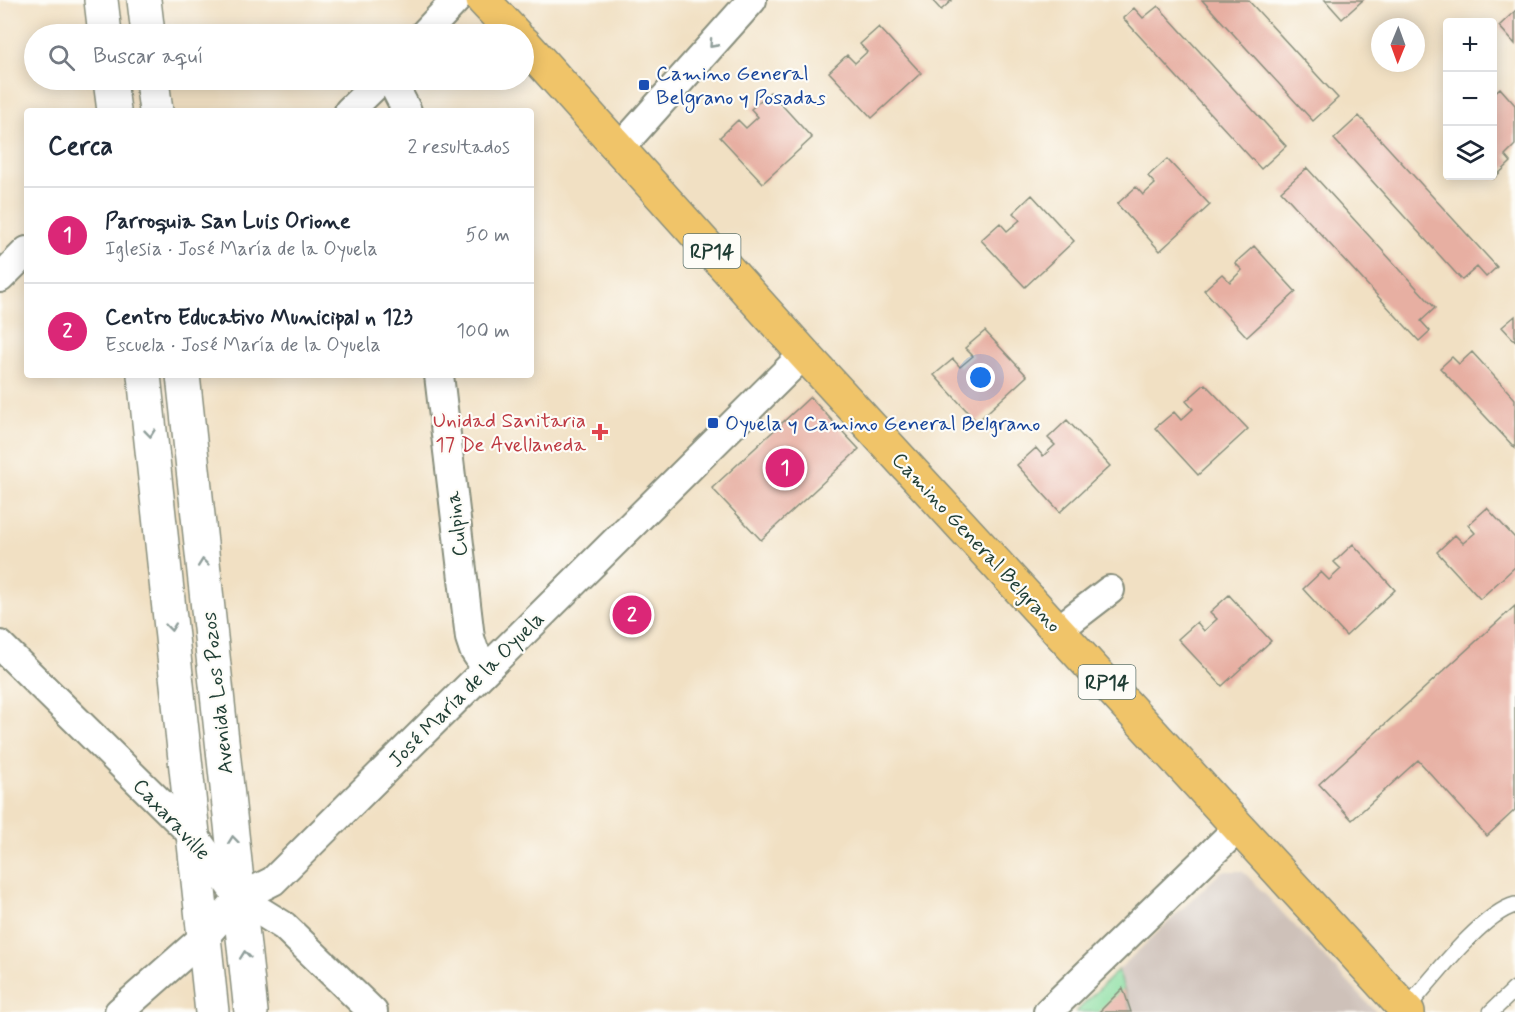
<!DOCTYPE html>
<html lang="es">
<meta charset="utf-8">
<style>
:root{--surface:#fff;--page:#f2f2f3;--text:#1f2937;--muted:#747a83;--line:#e0e1e3;--accent:#db2777}
body{margin:0;font-family:Mynerve,sans-serif;background:var(--page);color:var(--text)}
.controls{position:absolute;right:18px;top:18px;display:grid;overflow:hidden;border-radius:6px;box-shadow:0 3px 15px #0003}
.controls button{width:54px;height:54px;display:grid;place-items:center;padding:0;border:0;border-bottom:2px solid var(--line);background:var(--surface);color:var(--text);font:30px sans-serif}
.compass{position:absolute;left:1371px;top:18px;width:54px;height:54px;border-radius:50%;background:var(--surface);box-shadow:0 3px 15px #0003;rotate:181deg}
.you{position:absolute;left:981px;top:378px;width:21px;height:21px;margin:-15px;border:4px solid #fff;border-radius:50%;background:#1a73e8;box-shadow:0 0 0 9px #1a73e833}
.badge{display:grid;place-items:center;width:39px;height:39px;border-radius:50%;background:var(--accent);color:#fff;font-size:20px;font-weight:700}
.pin{position:absolute;translate:-50% -50%;border:3px solid #fff;box-shadow:0 2px 6px #0006}
.list{margin:0;padding:0;list-style:none}
h2{display:flex;justify-content:space-between;align-items:center;height:78px;margin:0;padding:0 24px;font-size:26px}
h2 small{font-size:20px;font-weight:400;color:var(--muted)}
.list li{display:grid;grid-template-columns:39px 1fr auto;gap:18px;align-items:center;box-sizing:border-box;height:96px;padding:0 24px;border-top:2px solid var(--line)}
.list b{display:block;font-size:22px;white-space:nowrap}
.list p{margin:0;font-size:20px;white-space:nowrap;color:var(--muted)}
.list em{font-size:20px;font-style:normal;color:var(--muted)}
.icon{flex:none;width:33px;height:33px;fill:none;stroke:currentColor;stroke-width:2;stroke-linecap:round;stroke-linejoin:round}
.map{position:relative;flex:none;width:1515px;height:1012px;overflow:hidden}
.search{position:absolute;background:var(--surface);box-shadow:0 3px 15px #0003;left:24px;top:24px;width:510px;height:66px;display:flex;align-items:center;gap:15px;box-sizing:border-box;padding:0 21px;border-radius:33px;color:var(--muted);font-size:22px}
.panel{position:absolute;background:var(--surface);box-shadow:0 3px 15px #0003;left:24px;top:108px;width:510px;height:270px;border-radius:6px}
.map>svg:first-child{display:block}
.industrial{fill:#cec1b9}
.green{fill:#88dda0;stroke:#548d6a;stroke-width:1.5}
.building{fill:#e7afa2}
.lines{fill:none;stroke-linecap:round;stroke-linejoin:round}
.service-casing{stroke:#888e7c;stroke-width:18}
.minor-casing{stroke:#888e7c;stroke-width:32}
.tertiary-casing{stroke:#888e7c;stroke-width:36}
.primary-casing{stroke:#888e7c;stroke-width:36}
.service{stroke:#fff;stroke-width:15}
.minor{stroke:#fff;stroke-width:28}
.tertiary{stroke:#fff;stroke-width:33}
.primary{stroke:#f0c469;stroke-width:33}
.oneway{stroke:#8f9e9a}
.transit-dot{fill:#1a4fb4;stroke:#fdfcf7;stroke-width:2}
.health-dot{fill:#e0444e;stroke:#fdfcf7;stroke-width:2}
.labels{text-anchor:middle;stroke-width:4.5;stroke-linejoin:round;paint-order:stroke}
.shield{fill:#fdfcf7;stroke:#62766e;stroke-width:1.5}
.shield-label{font-size:20px;font-weight:bold;fill:#1f3d34}
.transit-label{font-size:21px;fill:#164399;stroke:#fdfcf7;text-anchor:start}
.health-label{font-size:21px;fill:#be3a42;stroke:#fdfcf7;text-anchor:end}
.street-label{font-size:21px;fill:#1f3d34;stroke:#fdfcf7}
</style>
<div class="map">
<svg width="1515" height="1012" viewBox="0 0 1515 1012">
<rect width="100%" height="100%" fill="#fdfcf7"/>
<filter id="ink" filterUnits="userSpaceOnUse"><feTurbulence type="fractalNoise" baseFrequency=".0167" numOctaves="2"/><feDisplacementMap in="SourceGraphic" scale="12" xChannelSelector="R" yChannelSelector="G"/><feConvolveMatrix kernelMatrix="1 2 1 2 8 2 1 2 1" color-interpolation-filters="sRGB"/></filter>
<filter id="wash" filterUnits="userSpaceOnUse"><feTurbulence type="fractalNoise" baseFrequency=".008" numOctaves="4" result="noise"/><feDisplacementMap in="SourceGraphic" scale="24" xChannelSelector="R" yChannelSelector="G"/><feGaussianBlur stdDeviation="1.35" result="paint"/><feColorMatrix in="noise" values="0 0 0 0 0 0 0 0 0 0 0 0 0 0 0 0 0 1.4 0 .05"/><feComposite in="paint" operator="in"/></filter>
<g filter="url(#wash)">
<rect width="100%" height="100%" fill="#f1e0c3"/>
<path class="industrial" d="M1222 871H1243L1376 1012H1131L1118 970Z"/>
<path class="green" d="M1118 970 1131 1012H1076Z"/>
<g id="blocks">
<path class="building" d="M932 0H952L941 10Z
M1202 0H1248L1338 98 1313 121Z
M1325 0H1363L1342 19Z
M1158 6 1286 146 1261 169 1123 18 1134 8 1143 18Z
M1515 11V44L1499 26Z
M879 27 921 73 872 118 829 72 847 55 855 63 867 52 860 44Z
M1500 88 1515 105V145L1505 155 1511 162 1493 179 1489 176H1492V95Z
M770 92 812 138 763 183 720 137 738 120 746 128 758 117 751 109Z
M1359 116 1497 267 1486 277 1477 267 1462 280 1334 139Z
M1167 159 1210 205 1160 251 1117 204 1136 187 1143 195 1155 184 1148 176Z
M1307 168 1435 308 1421 321 1430 331 1419 341 1281 191Z
M1032 195 1074 241 1025 287 981 240 1000 223 1007 231 1020 220 1013 213Z
M1254 246 1296 292 1247 337 1204 290 1222 274 1230 282 1242 270 1235 263Z
M1515 316V341L1502 327Z
M985 331 1027 376 977 422 934 375 953 359 960 367 973 356 965 348Z
M1472 352 1515 399V448L1440 368 1452 357 1459 364Z
M1205 384 1248 429 1198 475 1155 428 1174 412 1181 420 1193 409 1186 401Z
M810 397 859 449 761 540 712 488Z
M1067 420 1110 466 1060 512 1017 465 1036 448 1043 456 1055 445 1048 438Z
M1487 508 1515 538V567L1480 599 1437 552 1455 535 1463 543 1475 533 1468 525Z
M1353 544 1395 590 1346 636 1303 589 1321 572 1329 580 1341 569 1334 562Z
M1229 595 1271 641 1222 686 1178 639 1197 622 1204 631 1217 619 1210 612Z
M1515 606V810L1487 836 1418 760 1352 820 1319 784Z
M1123 988 1131 1012H1099Z"/>
</g>
</g>
<g filter="url(#ink)">
<use href="#blocks" fill-opacity="0" stroke="#888e7c" stroke-width="1.5"/>
<g class="lines">
<g class="service-casing">
<path id="service" d="M1406 1009C1430 982 1481 914 1515 905
M1491 1012 1515 989"/>
</g>
<g class="minor-casing">
<path id="minor" d="M424 34 456 0
M391 80 407 111
M349 111 381 80
M619 149 752 0
M0 278 27 251
M439 375 470 638 474 650 486 668
M1058 630 1110 590
M0 645 194 836 239 898 284 926 373 1012
M119 1012 204 937 239 898 273 881 804 354
M1048 1012 1239 827"/>
</g>
<g class="tertiary-casing">
<path id="tertiary" d="M101 0 105 34
M144 0 148 34
M110 80 114 111
M152 80 156 111
M144 375 212 1012
M183 375 251 1012"/>
</g>
<g class="primary-casing">
<path id="primary" d="M483 0 515 34
M524 43 804 354 1408 1012"/>
</g>
<use href="#service" class="service"/>
<use href="#minor" class="minor"/>
<use href="#tertiary" class="tertiary"/>
<use href="#primary" class="primary"/>
</g>
<defs><path id="oneway-chevron" d="M-2-3.5L2.5 0L-2 3.5" fill="none" stroke-width="1.6" stroke-linecap="round" stroke-linejoin="round" transform="scale(1.5)"/></defs>
<g class="oneway">
<use href="#oneway-chevron" transform="translate(713 44) rotate(132)"/>
<use href="#oneway-chevron" transform="translate(150 433) rotate(84)"/>
<use href="#oneway-chevron" transform="translate(203 563) rotate(-96)"/>
<use href="#oneway-chevron" transform="translate(171 627) rotate(84)"/>
<use href="#oneway-chevron" transform="translate(233 840) rotate(-96)"/>
<use href="#oneway-chevron" transform="translate(245 955) rotate(-96)"/>
</g>
</g>
<g class="transit-dot">
<rect x="638" y="79" width="12" height="12" rx="3"/>
<rect x="707" y="417" width="12" height="12" rx="3"/>
</g>
<path class="health-dot" d="M597 423h6v6h6v6h-6v6h-6v-6h-6v-6h6z"/>
<g class="labels">
<g class="shield">
<rect x="683.5" y="234" width="57" height="34" rx="4.5"/>
<rect x="1078.5" y="665" width="57" height="34" rx="4.5"/>
</g>
<g class="shield-label">
<text x="712" y="258">RP14</text>
<text x="1107" y="689">RP14</text>
</g>
<g class="transit-label">
<text x="656" y="80">Camino General<tspan x="656" dy="24">Belgrano y Posadas</tspan></text>
<text x="725" y="430">Oyuela y Camino General Belgrano</text>
</g>
<g class="health-label">
<text x="586" y="427">Unidad Sanitaria<tspan x="586" dy="24">17 De Avellaneda</tspan></text>
</g>
<g class="street-label">
<text transform="translate(456 524) rotate(-97)" y="7">Culpina</text>
<text transform="translate(977 542) rotate(47)" y="7">Camino General Belgrano</text>
<text transform="translate(466 689) rotate(-45)" y="7">José María de la Oyuela</text>
<text transform="translate(217 693) rotate(-96)" y="7">Avenida Los Pozos</text>
<text transform="translate(172 819) rotate(47)" y="7">Caxaraville</text>
</g>
</g>
</svg>
<div class="controls">
<button>+</button>
<button>−</button>
<button><svg class="icon" aria-label="layers" viewBox="0 0 24 24"><path d="M12 4l9 5-9 5-9-5zM3 14l9 5 9-5"/></svg></button>
</div>
<svg class="compass" viewBox="-18 -18 36 36"><path d="M0-13l5 13h-10z" fill="#e53935"/><path d="M0 13l5-13h-10z" fill="#747a83"/></svg>
<div class="you"></div>
<div class="pin badge" style="left:785px;top:468px">1</div>
<div class="pin badge" style="left:632px;top:615px">2</div>
<div class="search"><svg class="icon" aria-label="search" viewBox="0 0 24 24"><circle cx="10" cy="10" r="6"/><path d="M15 15l6 6"/></svg>Buscar aquí</div>
<section class="panel">
<h2>Cerca<small>2 resultados</small></h2>
<ul class="list">
<li><span class="badge">1</span><div><b>Parroquia San Luis Orione</b><p>Iglesia · José María de la Oyuela</p></div><em>50 m</em></li>
<li><span class="badge">2</span><div><b>Centro Educativo Municipal n 123</b><p>Escuela · José María de la Oyuela</p></div><em>100 m</em></li>
</ul>
</section>
</div>
